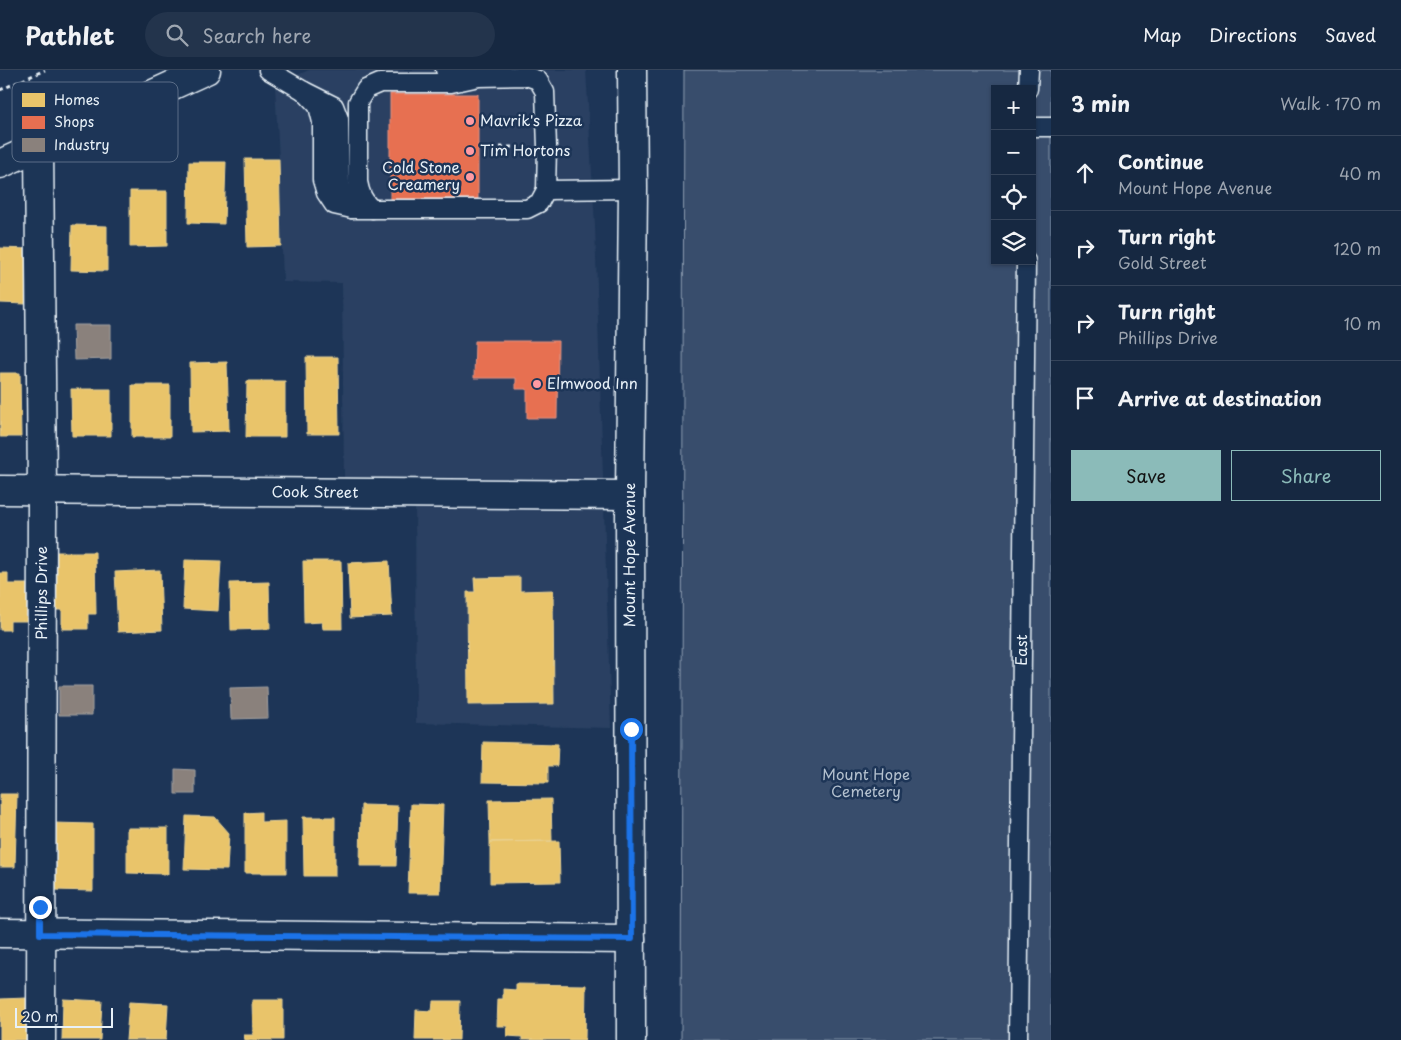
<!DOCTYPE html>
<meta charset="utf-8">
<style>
:root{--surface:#162841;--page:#23344c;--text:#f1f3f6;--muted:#9ea6b1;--line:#35445a;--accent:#8bbbb9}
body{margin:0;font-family:"Playpen Sans",sans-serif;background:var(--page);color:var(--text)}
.controls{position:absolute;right:15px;top:15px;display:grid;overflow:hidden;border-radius:0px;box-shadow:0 1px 4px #0004}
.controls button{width:45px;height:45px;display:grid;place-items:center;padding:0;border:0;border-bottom:1px solid var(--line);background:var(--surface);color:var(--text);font:25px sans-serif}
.scale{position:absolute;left:15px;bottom:12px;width:98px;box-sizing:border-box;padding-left:5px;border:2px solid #e8f1f8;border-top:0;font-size:14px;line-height:18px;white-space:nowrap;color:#e8f1f8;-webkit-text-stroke:4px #1d3557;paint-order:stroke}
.stop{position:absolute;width:15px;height:15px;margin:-11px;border:4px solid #1a73e8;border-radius:50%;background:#fff}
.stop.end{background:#1a73e8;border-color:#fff;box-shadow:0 1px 5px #0008}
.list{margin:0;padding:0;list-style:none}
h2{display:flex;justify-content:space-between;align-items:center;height:65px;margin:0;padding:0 20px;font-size:21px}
h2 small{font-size:16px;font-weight:400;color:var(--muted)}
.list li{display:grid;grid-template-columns:32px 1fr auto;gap:15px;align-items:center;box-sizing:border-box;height:75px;padding:0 20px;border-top:1px solid var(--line)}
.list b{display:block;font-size:19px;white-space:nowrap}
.list p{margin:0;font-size:16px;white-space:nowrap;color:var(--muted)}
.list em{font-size:16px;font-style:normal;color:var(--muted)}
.actions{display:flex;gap:10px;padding:15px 20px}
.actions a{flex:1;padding:11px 0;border:1px solid var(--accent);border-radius:0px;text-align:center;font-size:18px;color:var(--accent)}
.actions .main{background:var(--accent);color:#111}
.icon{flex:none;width:28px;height:28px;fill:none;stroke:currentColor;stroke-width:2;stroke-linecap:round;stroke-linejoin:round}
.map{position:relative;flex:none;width:1051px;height:970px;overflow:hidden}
header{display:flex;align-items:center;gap:30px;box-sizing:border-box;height:70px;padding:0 25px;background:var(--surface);border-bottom:1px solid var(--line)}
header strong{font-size:24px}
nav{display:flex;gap:28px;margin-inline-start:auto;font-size:18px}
.search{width:350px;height:45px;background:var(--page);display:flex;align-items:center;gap:12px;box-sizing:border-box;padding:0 18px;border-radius:28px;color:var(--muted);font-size:19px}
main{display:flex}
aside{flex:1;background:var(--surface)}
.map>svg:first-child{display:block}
.built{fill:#2a4162}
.green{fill:#374d6c;stroke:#909fb2;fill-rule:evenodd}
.homes{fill:#e9c46a;stroke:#e9d295}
.shops{fill:#e76f51;stroke:#e79683}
.industry{fill:#8a817c;stroke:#a6a3a1}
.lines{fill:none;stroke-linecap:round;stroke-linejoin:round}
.lane-casing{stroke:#e8f1f8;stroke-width:21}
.street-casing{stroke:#e8f1f8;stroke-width:31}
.primary-casing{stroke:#e8f1f8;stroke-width:31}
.path{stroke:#e8f1f8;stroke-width:3;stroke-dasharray:4 4;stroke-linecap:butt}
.lane{stroke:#1d3557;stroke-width:18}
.street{stroke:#1d3557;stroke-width:28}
.primary{stroke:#1d3557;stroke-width:28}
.route{stroke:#1a73e8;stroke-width:6}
.poi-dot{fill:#ff9aa2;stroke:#1d3557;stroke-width:2}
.labels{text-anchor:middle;stroke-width:5;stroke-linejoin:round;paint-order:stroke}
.poi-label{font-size:15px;fill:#e8f1f8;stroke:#1d3557;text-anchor:start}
.street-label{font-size:15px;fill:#e8f1f8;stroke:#1d3557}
.park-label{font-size:15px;fill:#b3c0ce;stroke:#1d3557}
.key{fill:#1d3557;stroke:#5a6d87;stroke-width:1}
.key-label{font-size:14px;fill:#e8f1f8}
</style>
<header>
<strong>Pathlet</strong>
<div class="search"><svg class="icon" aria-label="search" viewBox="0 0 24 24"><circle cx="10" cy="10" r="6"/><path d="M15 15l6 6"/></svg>Search here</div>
<nav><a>Map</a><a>Directions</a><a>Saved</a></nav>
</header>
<main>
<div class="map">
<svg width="1051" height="970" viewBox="0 0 1051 970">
<rect width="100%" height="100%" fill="#1d3557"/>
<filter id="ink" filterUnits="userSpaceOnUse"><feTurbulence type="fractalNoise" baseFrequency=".02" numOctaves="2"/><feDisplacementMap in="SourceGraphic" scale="10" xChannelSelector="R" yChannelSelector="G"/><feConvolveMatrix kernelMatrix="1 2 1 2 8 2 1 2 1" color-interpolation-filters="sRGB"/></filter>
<g filter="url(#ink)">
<path class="built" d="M309 0H586L595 156 611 658 416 653 415 409 344 408 342 213 283 212 279 89 275 15Z"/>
<path class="green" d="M684 0H1051V970H681ZM995 19H1032V191H995Z"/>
<path class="homes" d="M245 89H279L281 176 247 177Z
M189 92H226L224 154 188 153Z
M130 121H167V176L130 177Z
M72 155 107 156V201L71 200Z
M0 178 29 179 26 234 0 233Z
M306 287H338L339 364H307Z
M227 292 229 361 191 362 190 293Z
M0 303H20L21 367H0Z
M247 311H285V367H246Z
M132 315H170V367H132Z
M71 319H111V366H72Z
M56 482H95L96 544H88V559H62V540H56Z
M185 490 221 491 218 541 183 539Z
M303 491H341L342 559H323L322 552 304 553Z
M389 491 392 546 350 548 348 493Z
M160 500 162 560 118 562 115 502Z
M0 503H8V514H27L26 551H10V560H0Z
M520 507V521L553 520 554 634 468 635 467 522H475L474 508Z
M269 512 270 559 231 560 230 513Z
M483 672 558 674 557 696H548V713L482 712Z
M0 724H17L15 797H0Z
M551 729 552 771 490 772 489 730Z
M411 734 443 735 440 823H408Z
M361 735 398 736 396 796H360Z
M261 742V752L286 751V803H245V743Z
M186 746 215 747 229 763 227 800 184 799Z
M303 747H335V806H304Z
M54 753 93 754V821L54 820Z
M127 758H168V804L127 803Z
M559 771 560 812 490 813V772Z
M516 914 586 915 585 970H522V967L507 966V956H497L498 929H503V919L516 920Z
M27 928 28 970H0V929Z
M63 929 102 931 100 970H62Z
M252 930H283V970H245L244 965H253Z
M433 931H460L459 970H415L416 940 432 941Z
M129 932 168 934 166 970H126Z"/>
<path class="shops" d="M390 24H478V129H390Z
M475 271H558L557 348H527V319H516V308H474Z"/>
<path class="industry" d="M73 255H111V289L74 290Z
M59 616H92V645H59Z
M267 617 268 648 231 649 230 618Z
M175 699 195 700V724H175Z"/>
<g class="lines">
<g class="lane-casing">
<g id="lane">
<path d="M268 0 304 21 334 36 339 49 340 113 344 125 352 139"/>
<path d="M445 0H452L474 6"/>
<path d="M1028 19 1029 0"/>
<path d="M304 21 318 36 322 52V110L326 123 334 135 352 139H527L539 133 546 120"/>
<path d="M1032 57H1051"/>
<path d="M372 139C363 131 360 123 358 112V32L366 19 380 13H451L479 7 526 6 538 10 545 22 547 77 546 120 633 119"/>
<path id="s1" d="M1018 970 1026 191"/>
</g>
</g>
<g class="street-casing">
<g id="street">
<path d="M39 76 42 420 41 970"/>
<path id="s2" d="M0 420 630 425"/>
<path d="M0 863 631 869"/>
</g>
</g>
<g class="primary-casing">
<path id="primary" d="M0 94 206 0
M631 970 630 425 633 119 632 0"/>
</g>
<path class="path" d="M0 20 45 0
M500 77H522"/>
<use href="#lane" class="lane"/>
<use href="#street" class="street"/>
<use href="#primary" class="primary"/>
</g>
</g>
<g class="lines" filter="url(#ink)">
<path class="route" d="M40 837V864L632 869 631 659"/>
</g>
<g class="poi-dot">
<circle cx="470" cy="51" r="5"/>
<circle cx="470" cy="81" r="5"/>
<circle cx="470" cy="107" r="5"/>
<circle cx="537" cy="314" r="5"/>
</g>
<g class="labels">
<g class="poi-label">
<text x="480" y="56">Mavrik's Pizza</text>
<text x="480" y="86">Tim Hortons</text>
<text x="460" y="103" text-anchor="end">Cold Stone<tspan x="460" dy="17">Creamery</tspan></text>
<text x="547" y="319">Elmwood Inn</text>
</g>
<g class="street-label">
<text dy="5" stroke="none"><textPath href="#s2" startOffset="315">Cook Street</textPath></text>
<text transform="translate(630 485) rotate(-90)" y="5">Mount Hope Avenue</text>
<text transform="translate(42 523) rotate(-90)" y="5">Phillips Drive</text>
<text dy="5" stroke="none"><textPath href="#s1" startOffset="390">East</textPath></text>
</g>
<g class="park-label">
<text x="866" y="710">Mount Hope<tspan x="866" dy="17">Cemetery</tspan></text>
</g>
</g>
<rect x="12" y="12" width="166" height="80" rx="8" class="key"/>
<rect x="22" y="23" width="23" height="14" fill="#e9c46a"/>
<rect x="22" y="46" width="23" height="13" fill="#e76f51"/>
<rect x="22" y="68" width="23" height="14" fill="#8a817c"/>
<g class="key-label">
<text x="54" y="35">Homes</text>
<text x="54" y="57">Shops</text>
<text x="54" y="80">Industry</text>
</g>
</svg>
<div class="controls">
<button>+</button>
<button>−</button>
<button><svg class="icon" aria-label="locate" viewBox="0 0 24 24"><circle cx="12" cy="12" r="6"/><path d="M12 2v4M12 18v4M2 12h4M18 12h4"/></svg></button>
<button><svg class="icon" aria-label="layers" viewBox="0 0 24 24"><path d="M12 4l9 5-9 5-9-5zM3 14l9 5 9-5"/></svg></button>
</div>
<div class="scale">20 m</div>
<div class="stop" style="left:631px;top:659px"></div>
<div class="stop end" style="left:40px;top:837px"></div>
</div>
<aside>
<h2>3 min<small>Walk · 170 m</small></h2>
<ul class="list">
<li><svg class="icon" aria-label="ahead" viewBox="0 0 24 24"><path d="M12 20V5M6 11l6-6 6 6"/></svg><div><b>Continue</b><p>Mount Hope Avenue</p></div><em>40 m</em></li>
<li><svg class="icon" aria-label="right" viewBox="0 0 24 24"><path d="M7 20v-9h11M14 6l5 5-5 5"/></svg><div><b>Turn right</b><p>Gold Street</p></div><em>120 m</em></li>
<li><svg class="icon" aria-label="right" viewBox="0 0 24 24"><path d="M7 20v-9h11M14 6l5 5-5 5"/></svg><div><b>Turn right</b><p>Phillips Drive</p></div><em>10 m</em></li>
<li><svg class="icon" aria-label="arrive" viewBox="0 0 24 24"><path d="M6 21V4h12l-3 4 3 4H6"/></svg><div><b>Arrive at destination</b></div></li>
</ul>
<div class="actions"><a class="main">Save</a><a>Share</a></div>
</aside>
</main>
